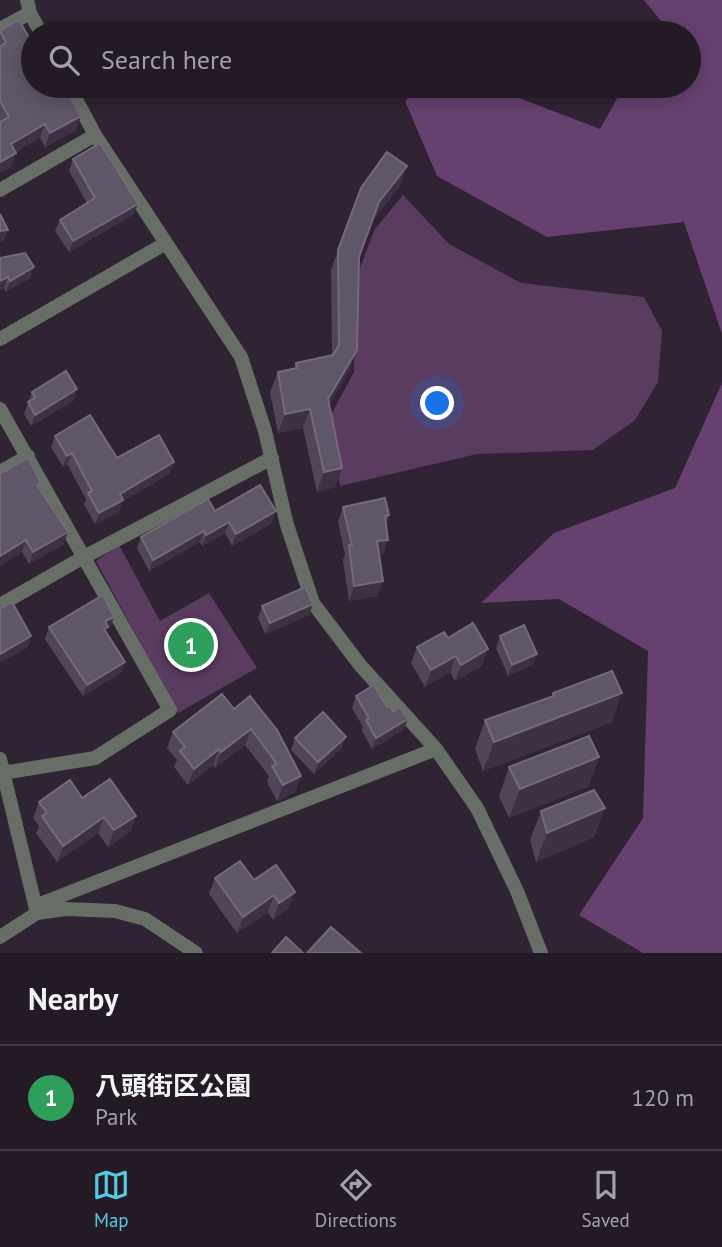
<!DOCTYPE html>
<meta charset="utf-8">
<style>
:root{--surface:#241a26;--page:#302732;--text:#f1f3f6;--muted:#a3a1a7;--line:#413843;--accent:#56c9e0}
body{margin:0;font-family:"PT Sans","Noto Sans JP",sans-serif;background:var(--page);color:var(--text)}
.you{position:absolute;left:438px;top:404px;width:24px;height:24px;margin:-18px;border:5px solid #fff;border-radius:50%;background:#1a73e8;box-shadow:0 0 0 10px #1a73e833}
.badge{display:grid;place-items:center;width:46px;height:46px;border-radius:50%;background:var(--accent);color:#fff;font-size:23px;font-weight:700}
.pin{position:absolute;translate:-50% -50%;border:4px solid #fff;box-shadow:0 2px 7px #0006}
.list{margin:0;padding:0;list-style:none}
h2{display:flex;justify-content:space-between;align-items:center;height:91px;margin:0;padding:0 28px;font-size:30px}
h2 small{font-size:23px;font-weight:400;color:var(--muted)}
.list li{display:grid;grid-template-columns:46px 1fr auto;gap:21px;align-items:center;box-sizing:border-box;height:105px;padding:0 28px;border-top:2px solid var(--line)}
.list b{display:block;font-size:26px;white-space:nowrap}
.list p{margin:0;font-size:23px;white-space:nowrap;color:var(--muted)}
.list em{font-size:23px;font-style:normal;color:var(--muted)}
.icon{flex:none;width:38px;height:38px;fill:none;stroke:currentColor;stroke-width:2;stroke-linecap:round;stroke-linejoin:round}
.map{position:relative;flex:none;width:722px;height:953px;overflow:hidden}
.search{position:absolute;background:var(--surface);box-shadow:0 4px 18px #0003;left:21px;right:21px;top:21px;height:77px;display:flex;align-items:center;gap:18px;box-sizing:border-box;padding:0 24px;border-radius:38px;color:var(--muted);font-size:26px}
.sheet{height:196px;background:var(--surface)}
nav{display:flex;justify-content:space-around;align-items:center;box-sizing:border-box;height:98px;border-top:2px solid var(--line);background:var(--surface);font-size:19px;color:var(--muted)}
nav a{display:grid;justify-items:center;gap:4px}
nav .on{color:var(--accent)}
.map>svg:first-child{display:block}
.green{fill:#593c60}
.forest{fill:#664170}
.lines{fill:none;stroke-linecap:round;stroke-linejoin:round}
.street{stroke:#676e66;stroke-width:14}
.wall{fill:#504658}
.shaded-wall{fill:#3d3143}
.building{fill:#5f5667;stroke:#746a7a;stroke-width:2}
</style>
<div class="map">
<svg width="722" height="953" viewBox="0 0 722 953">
<rect width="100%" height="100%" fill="#302333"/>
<path class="green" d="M403 195 449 244 521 283 644 297 662 331 658 382 635 420 593 450 477 454 340 486 327 422 354 372 356 278 375 229Z
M119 545 160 621 209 593 257 668 178 713 96 561Z"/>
<path class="forest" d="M644 0H722V334L684 222 547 237 437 176 405 101 420 86H488L600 129 624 86H689V33H654L661 21Z
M722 383V953H643L579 915 643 818 648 651 559 599 481 603 554 533 675 488Z"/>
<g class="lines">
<path class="street" d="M27 0 30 13 41 33
M0 29 30 13
M69 86 95 135 241 357 265 431 287 525 313 603 360 665 436 749 477 808 517 891 541 953
M0 190 95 135
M0 339 166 243
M0 409 170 710 95 758 2 773
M0 472 28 456
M0 605 82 558 272 458
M0 759 37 913
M35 906 436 749
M0 937 37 913 66 909 115 911 145 919 196 953"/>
</g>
<path class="wall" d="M0 31 76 130 45 147 40 138 16 152 11 167 0 173Z
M73 159 138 204 133 215 69 252 55 231 60 220 87 203 69 171Z
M400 186 372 221 359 257 350 369 329 405 342 468 335 487 317 492 303 428 278 433 270 392 278 372 294 369 296 363 332 356 331 270 361 188Z
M0 258 30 278 6 292 4 288 0 290Z
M77 389 73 401 31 426 24 414 32 392Z
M55 436 117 458 174 462 169 474 123 501 119 512 95 524 84 504 86 499 67 464 63 467 51 447Z
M0 474 39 488 64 544 29 564 22 552 0 566Z
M343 507 389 515 386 524 383 555H379L383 581 377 596 349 601 343 560 345 555 338 522Z
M215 511 272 523 232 546 225 533 202 546 200 542 149 571 137 548 141 537Z
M313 604 309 615 265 634 258 618 262 606Z
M49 627 110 628 107 629 106 631 125 662 121 673 83 696 45 639Z
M500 636 533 665 508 676 496 648Z
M448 638 482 666 455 681 450 672 425 687 411 663 417 647Z
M553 693 612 722 483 771 475 749 485 720 551 697Z
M356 696 387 707 408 719 403 730 372 749 362 731 363 727 352 708Z
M234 709 301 776 295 792 277 801 267 782 269 776 245 745 215 768 213 765 188 785 174 767 177 760 167 748 173 732Z
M295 738 342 748 314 774 291 750Z
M509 767 589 786 509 818 499 796Z
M82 798 136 816 130 832 108 847 98 833 57 862 36 833 39 826 33 818 39 802Z
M605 808 594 837 536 862 530 840 541 811Z
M276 865 289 908 273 920 268 912 237 933 209 894 215 878 254 880Z"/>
<path class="shaded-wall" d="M81 116 76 130 45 147 50 133Z
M45 124 40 138 6 158 11 144Z
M16 153 11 167 0 173V162Z
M407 166 400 186 371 222 379 202Z
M138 204 133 215 69 252 73 241Z
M8 230 4 241 0 242V231Z
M34 267 30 278 6 292 10 281Z
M8 277 4 288 0 290V281Z
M357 350 350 369 321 418 328 399Z
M77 389 73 401 31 426 35 415Z
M310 409 303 428 278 433 285 414Z
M72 453 67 464 63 467 67 456Z
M174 462 169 474 123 501 119 512 95 524 99 513 120 494Z
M342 468 335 487 317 492 324 472Z
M276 511 272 523 232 546 236 534Z
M229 522 225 533 202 546 206 535Z
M204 531 200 542 149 571 153 560Z
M68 532 64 544 29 564 33 552Z
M26 540 22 552 0 566V556Z
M388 540 383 555 372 556 377 541Z
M383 581 377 596 349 601 354 586Z
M313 604 309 615 265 634 270 623Z
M114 617 110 628 107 629 104 638 105 621Z
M31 636 27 648 0 663V654Z
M488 649 482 666 455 681 461 665Z
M537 654 533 665 508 676 512 665Z
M456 656 450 672 425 687 431 670Z
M125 662 121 673 83 696 87 685Z
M622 693 612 722 483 771 494 742Z
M408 719 403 730 372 749 376 738Z
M251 729 245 745 215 768 221 752Z
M346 737 342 748 314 774 318 762Z
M219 749 213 765 188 785 194 769Z
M599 757 589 786 509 818 520 789Z
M301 776 295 792 277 801 283 785Z
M605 808 594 837 536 862 547 833Z
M136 816 130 832 108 847 114 830Z
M104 817 98 833 57 862 63 846Z
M295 892 289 908 273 920 279 903Z
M274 895 268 912 237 933 243 917Z"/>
<path class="building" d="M19 20 33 45V86H65L81 116 50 133 45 124 11 144 16 153 0 162V122L9 117 0 100V46L6 43 0 31Z
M100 143 138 204 73 241 60 220 95 198 73 159Z
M387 152 407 166 379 202 359 257 357 350 328 399 342 468 324 472 310 409 285 414 278 372 297 368 296 363 333 355 339 345 338 250 361 188Z
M0 214 8 230 0 231Z
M25 253 34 267 10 281 8 277 0 281V258Z
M66 371 77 389 35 415 28 402 35 398 32 392Z
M90 415 117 458 159 435 174 462 120 494 123 500 99 513 88 493 92 491 72 453 67 456 55 436Z
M28 458 41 483 37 485 68 532 33 552 26 540 0 556V474Z
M260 485 276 511 236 534 229 522 206 535 204 531 153 560 141 537 208 499 215 511Z
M385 498 389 515 385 516 388 540 377 541 383 581 354 586 349 545H352L343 507Z
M305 587 313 604 270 623 262 606Z
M103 595 114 617 105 621 108 627 104 629 125 662 87 685 49 627Z
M12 602 31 636 0 654V609Z
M473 623 488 649 461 665 456 656 431 670 417 647 444 632 448 638Z
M524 625 537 654 512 665 500 636Z
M612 671 622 693 494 742 485 720 554 696 553 693Z
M374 685 387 707 390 706 393 711 399 707 408 719 376 738 366 720 369 718 356 696Z
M222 694 234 709 250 696 277 730 301 776 283 785 272 766 277 764 251 729 221 752 219 749 194 769 180 751 185 747 173 732Z
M323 712 346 737 318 762 295 738Z
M589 736 599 757 520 789 509 767Z
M110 779 136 816 114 830 104 817 63 846 42 816 47 813 39 802 70 780 82 798Z
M594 790 605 808 547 833 541 811Z
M240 861 254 880 276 865 295 892 279 903 274 895 243 917 215 878Z
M331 927 361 953H307Z
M286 937 303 953H272Z"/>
</svg>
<div class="you"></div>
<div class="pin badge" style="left:191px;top:645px;background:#2e9e5b">1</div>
<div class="search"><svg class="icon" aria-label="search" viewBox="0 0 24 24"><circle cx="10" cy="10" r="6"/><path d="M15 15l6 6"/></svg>Search here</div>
</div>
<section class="sheet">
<h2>Nearby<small></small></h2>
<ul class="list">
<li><span class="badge" style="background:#2e9e5b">1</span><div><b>八頭街区公園</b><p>Park</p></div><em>120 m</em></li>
</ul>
</section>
<nav>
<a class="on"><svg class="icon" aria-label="map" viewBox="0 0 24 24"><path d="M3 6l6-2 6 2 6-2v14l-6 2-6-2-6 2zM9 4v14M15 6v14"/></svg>Map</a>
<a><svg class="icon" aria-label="directions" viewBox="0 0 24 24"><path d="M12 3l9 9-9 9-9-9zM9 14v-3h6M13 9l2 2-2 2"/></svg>Directions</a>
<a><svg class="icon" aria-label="saved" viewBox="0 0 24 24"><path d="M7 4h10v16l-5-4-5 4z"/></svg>Saved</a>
</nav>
